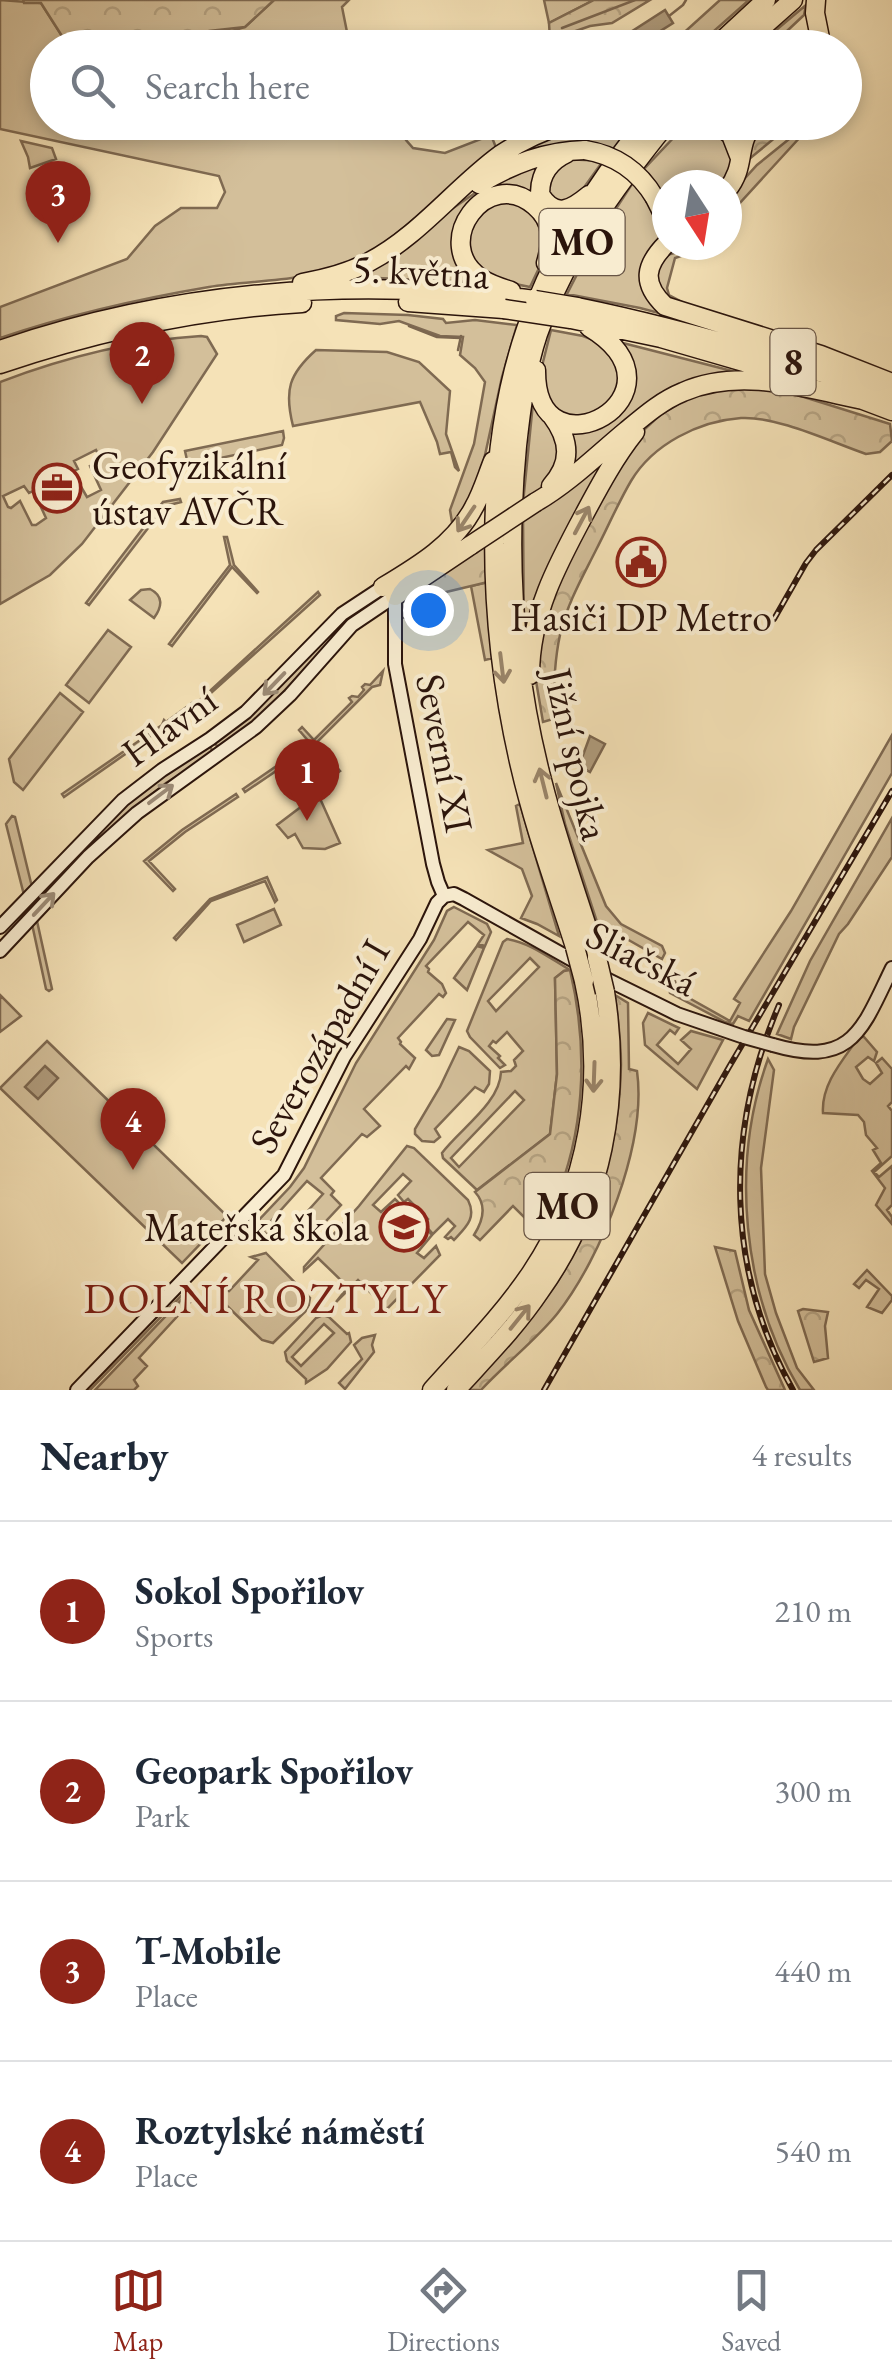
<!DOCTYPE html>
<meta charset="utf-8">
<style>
:root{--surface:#fff;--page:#f6f6f7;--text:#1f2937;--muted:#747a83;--line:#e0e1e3;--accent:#8f2418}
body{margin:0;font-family:"EB Garamond",serif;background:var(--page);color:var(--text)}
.compass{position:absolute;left:652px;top:170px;width:90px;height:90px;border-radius:50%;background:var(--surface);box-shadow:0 5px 15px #0003;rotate:168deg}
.you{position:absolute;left:428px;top:610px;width:35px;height:35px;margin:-25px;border:8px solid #fff;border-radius:50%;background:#1a73e8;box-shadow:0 0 0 15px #1a73e833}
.badge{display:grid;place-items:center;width:65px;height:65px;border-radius:50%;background:var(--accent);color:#fff;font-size:32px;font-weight:700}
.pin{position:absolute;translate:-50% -82px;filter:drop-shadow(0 2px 5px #0008)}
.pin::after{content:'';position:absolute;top:52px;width:35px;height:30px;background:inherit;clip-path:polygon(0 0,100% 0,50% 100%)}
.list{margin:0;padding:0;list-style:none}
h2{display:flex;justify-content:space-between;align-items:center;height:130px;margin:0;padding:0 40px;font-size:42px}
h2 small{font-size:32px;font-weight:400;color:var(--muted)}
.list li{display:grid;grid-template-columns:65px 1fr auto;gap:30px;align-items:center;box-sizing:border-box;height:180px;padding:0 40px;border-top:2px solid var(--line)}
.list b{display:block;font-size:38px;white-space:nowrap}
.list p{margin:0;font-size:32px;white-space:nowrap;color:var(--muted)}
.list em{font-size:32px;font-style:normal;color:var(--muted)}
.icon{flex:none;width:55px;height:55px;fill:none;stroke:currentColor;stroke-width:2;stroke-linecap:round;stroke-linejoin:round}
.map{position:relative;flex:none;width:892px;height:1390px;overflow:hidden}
.search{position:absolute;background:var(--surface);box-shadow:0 5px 15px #0003;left:30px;right:30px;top:30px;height:110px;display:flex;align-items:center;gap:25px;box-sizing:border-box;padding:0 35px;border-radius:55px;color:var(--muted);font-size:38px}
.sheet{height:850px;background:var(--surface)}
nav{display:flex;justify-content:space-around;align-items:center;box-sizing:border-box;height:140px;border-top:2px solid var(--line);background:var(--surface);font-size:28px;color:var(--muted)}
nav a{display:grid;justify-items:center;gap:5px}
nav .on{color:var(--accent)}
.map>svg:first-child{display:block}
.green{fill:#d3bf9a;stroke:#7f6a52;stroke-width:2.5;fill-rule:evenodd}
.forest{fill:url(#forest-crowns);stroke:#7f6a52;stroke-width:2.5}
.water{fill:#b09c7d;stroke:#7b664f;stroke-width:2.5}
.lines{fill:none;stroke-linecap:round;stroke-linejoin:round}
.stream{stroke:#7b664f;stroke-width:2.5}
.secondary-casing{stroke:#2b140b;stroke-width:16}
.highway-casing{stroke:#2b140b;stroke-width:21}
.secondary{stroke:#f8ecd0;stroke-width:12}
.highway{stroke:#f5e2b7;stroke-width:18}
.rail-casing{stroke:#2b140b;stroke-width:6}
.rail{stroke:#f8ecd0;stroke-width:2.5;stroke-dasharray:8;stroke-linecap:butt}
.secondary-bridge-casing{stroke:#2b140b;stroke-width:16;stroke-linecap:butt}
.highway-bridge-casing{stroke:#2b140b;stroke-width:21;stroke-linecap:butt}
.secondary-bridge{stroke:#f8ecd0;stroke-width:12}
.highway-bridge{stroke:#f5e2b7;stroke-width:18}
.oneway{stroke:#9a856a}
.oneway2{stroke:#9c8b77}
.labels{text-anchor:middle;stroke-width:8;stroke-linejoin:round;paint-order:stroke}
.shield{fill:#f8ecd0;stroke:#685546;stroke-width:2.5}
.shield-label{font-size:38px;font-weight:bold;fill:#2b140b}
.street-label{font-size:40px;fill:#2b140b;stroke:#f8ecd0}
.poi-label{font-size:40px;fill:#2b140b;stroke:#f8ecd0;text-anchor:start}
.neighbourhood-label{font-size:42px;letter-spacing:2.5px;fill:#7a1f14;stroke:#f8ecd0}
</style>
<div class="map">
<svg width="892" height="1390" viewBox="0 0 892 1390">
<defs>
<pattern id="forest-crowns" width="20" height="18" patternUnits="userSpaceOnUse" patternTransform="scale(2.5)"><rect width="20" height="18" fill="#d3bf9a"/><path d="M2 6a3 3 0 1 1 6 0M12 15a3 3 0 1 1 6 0" fill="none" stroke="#b5a383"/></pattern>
</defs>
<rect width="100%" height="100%" fill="#f5e2b7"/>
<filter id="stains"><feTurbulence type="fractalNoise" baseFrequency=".002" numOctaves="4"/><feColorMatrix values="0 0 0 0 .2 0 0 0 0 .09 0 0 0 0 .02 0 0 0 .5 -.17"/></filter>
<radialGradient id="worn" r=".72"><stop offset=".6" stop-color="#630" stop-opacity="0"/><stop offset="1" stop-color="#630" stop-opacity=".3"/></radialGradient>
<path class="green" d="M0 0 41 3 69 47 48 48V122L83 123 89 126 90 122 400 123 406 140 413 148 445 153 491 135 497 150C474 170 450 189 426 209 401 230 376 253 345 265 303 282 253 280 209 287 138 299 68 315 0 338V307L127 259 155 226 181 208H217L225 192 219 176 0 129Z
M274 0H349L342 7 350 47 177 48 209 31H232L245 27Z
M544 0H594L549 23Z
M720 0H749L696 47H668Z
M806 5 804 15 770 47H756Z
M589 123H636L614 149 595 144 508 160C534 144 560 132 589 123Z
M809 123H813L727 217V198L757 165Z
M697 125 717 128 735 156 724 185H667V203L654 181 644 169 678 133Z
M21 141 52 148 56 159 30 168 28 157Z
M565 159 603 161 575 200 564 205 546 193 545 186Z
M538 165 539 167 532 195 525 193 462 215 473 282 353 277 475 193Z
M634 181 654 209 661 237 645 292 719 329 640 308 567 294 591 247Z
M505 201 529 208 543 228 540 266 530 287C506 283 462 273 466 239 468 230 476 218 480 210Z
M678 252 687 254 675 258 667 288 669 295 684 303C662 299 658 289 656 268L667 255Z
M344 313 408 315 443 319 446 323 475 320 517 325 502 377 480 478 453 528 450 510 474 444 485 382 475 368 460 355 463 337 440 336 399 321 380 324 336 320V316Z
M551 330 583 336 596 341 617 362 620 389 601 414 569 417 547 402 540 374Z
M201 336 207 337 217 354 153 452 82 544 50 575 0 604V382C63 358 134 340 201 336ZM96 450 101 460 90 466 101 490 87 497 80 485 40 505 46 518 36 525H32L20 501 11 508 8 507 3 496 24 486 29 493 45 485 43 481 59 473 62 477 78 469 74 461Z
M619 342 740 373 716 378 571 470 570 430C595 432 612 424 626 405Z
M316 350 387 352 419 362 450 391 446 434 459 471 455 467 451 452 440 454 437 442 420 402 293 426C284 390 289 374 316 350Z
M533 403 550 424 561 458 548 484 523 503Z
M283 431 284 438 282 445 192 464 187 460 185 451Z
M608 457 548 568 524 632 523 519Z
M180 499 181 502 165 506 89 605 86 603 163 502Z
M224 537H227L234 565 258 592 257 593 232 567 172 646 169 644 230 565Z
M488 582 493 658 485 660 471 586Z
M423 583 426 598 415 620 401 617 408 596Z
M150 589C164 596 162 607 154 618L130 600 141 590Z
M318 592 320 595 201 702 200 700Z
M343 619 347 624 257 720 218 748 215 743Z
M108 630 131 647 89 703 66 685Z
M383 671 380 685 372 687 316 743 340 771 337 773 313 746 245 792 243 789 310 743 299 730 302 727 314 740 352 702 349 698 352 696 358 697 364 690 362 687 365 684 370 685Z
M60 693 83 712 23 790 14 782 9 759Z
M192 703 194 706 64 797 62 794 162 725 164 720 166 722Z
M892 735V773L749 1021 738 1016 733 1024 725 1022 670 993 669 987 673 980 676 982 673 989 730 1021 740 1003 734 999 791 911Z
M210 745 213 754 166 783 130 812 86 853 82 848C120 806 162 775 210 745Z
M556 783 606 906 621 924 662 946 665 953 662 959 597 922 565 824Z
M236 794 238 797 185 832 149 861 175 889 173 891 144 861 182 830Z
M318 794 340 843 325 849 303 848 295 834 288 838 277 825Z
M520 804 559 936 537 924 521 918 532 896 522 869 488 850 523 843 516 806Z
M12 816 15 817 32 887 24 895 6 824Z
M892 818V857L848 924 839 934 794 1027 791 1039 777 1034 810 961Z
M267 877 277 900 275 902 265 881 211 901 176 940 174 938 210 899Z
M454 907 487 924 491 932 485 946 478 944 484 935 468 922 426 966 429 969 428 972 442 984 446 993 443 997 439 994 398 1038 401 1042 400 1044 415 1058 409 1069 406 1066 364 1109 380 1126 367 1137 362 1134 321 1178 334 1191 331 1195 341 1205 312 1236 307 1234 297 1223 323 1194 307 1181 271 1221 275 1226 267 1235 259 1227 258 1221 290 1187 304 1168 356 1063 434 940 447 911Z
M274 909 281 925 244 942 237 925Z
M33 921H37L52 989 49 991 46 989 32 924Z
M507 939C529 942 551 959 570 970L564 971 555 978 557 1074 550 1134 477 1190 443 1158 442 1153C460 1129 500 1103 501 1072L511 1071 516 1066 514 1060 523 1051 507 1032 496 1043 493 1041 489 1046 500 1056 498 1058 505 1065 500 1068 470 1037 467 1031 503 942ZM530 958 539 967 496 1011 488 1001ZM515 1091 524 1100 459 1167 451 1158Z
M477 946 484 948 467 990 454 978Z
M0 995 21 1016 0 1032Z
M648 1013 679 1028 675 1034 670 1030 657 1045 678 1064 691 1049 681 1040 691 1031 723 1040 697 1089 645 1045 643 1023Z
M447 1019 455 1020 439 1055 432 1056 426 1050Z
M859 1037H864L877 1052 874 1061 868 1057 856 1067 863 1079 870 1084 882 1073 876 1063 882 1058 892 1069V1102L888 1106 892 1111V1156L874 1172 879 1177 892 1166V1205L887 1210 892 1217V1224L876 1205 885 1188 872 1171 881 1163 873 1150 877 1148 866 1135 864 1122 858 1115 823 1113C821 1084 843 1060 859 1037Z
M47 1041 227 1216 182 1263 0 1088Z
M459 1047 469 1051 490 1071 489 1084 484 1092 475 1087 435 1129 440 1137 434 1142 422 1141 415 1134V1129L440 1087Z
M768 1059 774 1070 761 1168 765 1274 776 1313 797 1368 814 1390H800C742 1294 730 1164 768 1059Z
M407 1146 414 1148 468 1200C477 1218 466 1227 454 1240L451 1237 448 1239 445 1237 455 1226 448 1219 433 1234 424 1224 428 1219 408 1199 404 1202 398 1195 411 1181 403 1174 373 1205 381 1212 395 1199 401 1205 399 1208 419 1228 423 1225 432 1235 417 1253 424 1258 436 1246 440 1255 387 1309 358 1280 336 1302 348 1287 318 1258 304 1271V1267L359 1206Z
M266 1253 310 1298 308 1309 273 1343 262 1340 220 1299 221 1289 229 1291 258 1260 251 1257Z
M867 1270 892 1296V1300L882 1313 867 1307 879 1289 866 1280 859 1288 854 1284Z
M182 1290 184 1293 90 1390H86Z
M193 1294 196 1296 139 1358 147 1366 134 1380 138 1386 134 1390H95L186 1295Z
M323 1315 329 1317 347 1334 349 1333 351 1342 327 1369 306 1383V1379L287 1361 285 1352 316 1318ZM324 1324 334 1333 301 1366 292 1357Z
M375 1335 372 1345 374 1352 345 1389 339 1383 362 1359 354 1345 362 1338Z"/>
<path class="forest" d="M23 0H274L245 27 209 31 177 47H69L41 3H24Z
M594 0H650L612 23 590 26 550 40 549 23Z
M762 123H793L748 160 747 140Z
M743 388 788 392 890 424 892 441 880 452 866 454C831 442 777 416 741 418 699 421 653 444 631 481 618 503 608 527 596 550 582 578 567 604 560 635 554 662 554 691 553 719L543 722 535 675 546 602 634 439 660 415 690 397 706 392Z
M487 543 488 582 442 593 443 602 415 620 426 598 423 583Z
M570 970C587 1042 586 1119 560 1189 554 1203 545 1217 538 1231L513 1206 480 1240 474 1235C483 1221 487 1205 475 1192L550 1134 557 1074 555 978 564 971Z
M615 995 628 1003 629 1069 637 1071C647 1143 602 1257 557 1314 535 1341 505 1364 481 1390H467C495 1358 527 1326 552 1290 596 1226 620 1142 621 1064 621 1041 618 1018 615 995Z
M715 1247 735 1251 749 1310 785 1390H768L766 1387 738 1321Z
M803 1309 828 1312 825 1326 828 1358 814 1362 798 1311Z"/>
<path class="water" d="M665 10 673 23 635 47H625L620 39Z
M590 736 605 744 590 772 579 766Z
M45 1066 58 1078 38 1099 25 1087Z"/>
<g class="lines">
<path class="stream" d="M669 16 683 5 686 0
M562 28 635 0
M409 326 437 337 460 338
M458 350 461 336"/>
<g class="secondary-casing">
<path id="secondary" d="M395 596V664L433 864 438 882 444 896
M444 896 454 894 464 899 583 966
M0 927 123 800 162 770 210 739 246 712 342 614 383 587 390 590
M0 951 88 857 137 813 256 727 290 695 352 625 395 596
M600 976 677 1014 744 1037
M773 1045C852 1068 862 1030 892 968
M77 1390 284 1175 344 1057 420 939 437 903 444 896"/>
</g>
<g class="highway-casing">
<path id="highway" d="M816 0 815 13 822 48
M714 48 766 0
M739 48 793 0
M715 122 731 135 740 158
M479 184C513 164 545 151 585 150
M727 190C748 165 734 141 757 122
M541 196C556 219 572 209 589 195
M655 198 667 222
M544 214C535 187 541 165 567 153
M667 243C645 265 641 283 665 306L821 355 892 383
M302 283C325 279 348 273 369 262 419 236 455 188 500 155 522 140 545 130 570 122
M511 291C502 288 491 285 482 279 428 244 488 164 535 206 554 222 552 242 546 263
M408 302 504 309
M577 307C685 329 788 360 892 396
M571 319 661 338 792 376
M0 350C176 290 351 277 535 300
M0 364C98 331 199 309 302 303
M536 370C535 484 699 394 589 327
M855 397 892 411
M551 486C572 463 570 440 552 416
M536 502C569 483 597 455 626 431 644 416 661 401 683 392 740 367 805 388 863 400
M383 587C418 566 455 544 474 507 482 493 487 476 493 461
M395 596 471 545
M530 675C530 615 557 565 585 513 600 485 615 457 635 432
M575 947C556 887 534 827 520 766 487 624 479 440 536 303 563 237 601 177 646 122
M597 958C579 900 558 843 543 784 514 674 506 559 517 446 521 409 526 370 538 334 565 255 616 186 668 122
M432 1390C466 1352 502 1316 531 1273 589 1187 606 1082 584 981
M456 1390C485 1358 516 1327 540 1291 603 1203 622 1098 605 992"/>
</g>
<use href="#secondary" class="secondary"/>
<use href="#highway" class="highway"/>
<g class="rail-casing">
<path id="rail" d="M774 619 806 563 816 550 892 475
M779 1005C725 1131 725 1269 793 1390
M544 1390 729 1067 892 791"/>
</g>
<use href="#rail" class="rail"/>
<g class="secondary-bridge-casing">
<path id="secondary-bridge" d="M744 1037 773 1045"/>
</g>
<g class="highway-bridge-casing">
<path id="highway-bridge" d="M585 150C616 155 639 171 655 198
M535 300 577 307
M504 309 571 319
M471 545 536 502
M575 947 584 981
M597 958 605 992"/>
</g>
<use href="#secondary-bridge" class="secondary-bridge"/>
<use href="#highway-bridge" class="highway-bridge"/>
</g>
<defs><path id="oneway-shaft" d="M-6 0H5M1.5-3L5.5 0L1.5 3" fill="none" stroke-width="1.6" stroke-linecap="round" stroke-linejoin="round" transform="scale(2.5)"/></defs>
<g class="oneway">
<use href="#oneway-shaft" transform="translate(466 519) rotate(124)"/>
<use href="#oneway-shaft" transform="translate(582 520) rotate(-62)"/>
<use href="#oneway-shaft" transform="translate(502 668) rotate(83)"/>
<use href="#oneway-shaft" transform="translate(543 783) rotate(-104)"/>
<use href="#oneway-shaft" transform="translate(594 1077) rotate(92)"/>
<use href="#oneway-shaft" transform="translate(520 1317) rotate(-51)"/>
</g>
<g class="oneway2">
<use href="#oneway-shaft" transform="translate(274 684) rotate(134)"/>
<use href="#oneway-shaft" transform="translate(161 794) rotate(-37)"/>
<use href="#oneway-shaft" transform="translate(44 904) rotate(-47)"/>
</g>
<defs>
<g id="office-ring" transform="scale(2.5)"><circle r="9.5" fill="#f8ecd0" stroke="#8f2418" stroke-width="1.5"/><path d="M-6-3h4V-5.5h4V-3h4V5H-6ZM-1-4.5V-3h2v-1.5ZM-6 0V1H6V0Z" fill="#8f2418"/></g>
<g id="civic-ring" transform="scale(2.5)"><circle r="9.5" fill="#f8ecd0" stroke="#8f2418" stroke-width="1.5"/><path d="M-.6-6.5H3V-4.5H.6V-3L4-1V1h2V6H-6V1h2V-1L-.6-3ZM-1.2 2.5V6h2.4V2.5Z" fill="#8f2418"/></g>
<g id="school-ring" transform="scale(2.5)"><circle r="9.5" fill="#f8ecd0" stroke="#8f2418" stroke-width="1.5"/><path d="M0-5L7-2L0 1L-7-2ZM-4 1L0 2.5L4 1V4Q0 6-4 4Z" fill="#8f2418"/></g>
</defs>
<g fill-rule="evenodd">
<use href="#office-ring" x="57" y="488"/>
<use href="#civic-ring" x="641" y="562"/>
<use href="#school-ring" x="404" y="1227"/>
</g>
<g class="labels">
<g class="shield">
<rect x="539.5" y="209" width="85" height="66" rx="8"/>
<rect x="770.5" y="329" width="45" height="66" rx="8"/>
<rect x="524.5" y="1173" width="85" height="66" rx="8"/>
</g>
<g class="shield-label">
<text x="582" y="255">MO</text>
<text x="793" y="375">8</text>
<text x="567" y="1219">MO</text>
</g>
<g class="street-label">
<text transform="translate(421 271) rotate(3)" y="14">5. května</text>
<text transform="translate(169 726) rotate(-36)" y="14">Hlavní</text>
<text transform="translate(445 753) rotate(79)" y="14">Severní XI</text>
<text transform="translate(577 754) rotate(77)" y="14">Jižní spojka</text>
<text transform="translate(642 958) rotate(27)" y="14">Sliačská</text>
<text transform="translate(319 1046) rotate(-60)" y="14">Severozápadní I</text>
</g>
<g class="poi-label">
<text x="92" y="479">Geofyzikální<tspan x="92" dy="46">ústav AVČR</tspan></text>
<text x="641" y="631" text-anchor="middle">Hasiči DP Metro</text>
<text x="369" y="1241" text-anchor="end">Mateřská škola</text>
</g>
<g class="neighbourhood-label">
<text x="266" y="1313">DOLNÍ ROZTYLY</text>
</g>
</g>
<rect width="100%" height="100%" filter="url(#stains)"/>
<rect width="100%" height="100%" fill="url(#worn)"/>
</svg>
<svg class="compass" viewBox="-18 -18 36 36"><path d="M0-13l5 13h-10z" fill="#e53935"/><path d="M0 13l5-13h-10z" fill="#747a83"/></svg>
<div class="you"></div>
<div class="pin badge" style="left:307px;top:821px">1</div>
<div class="pin badge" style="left:142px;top:404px">2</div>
<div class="pin badge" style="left:58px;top:243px">3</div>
<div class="pin badge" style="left:133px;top:1170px">4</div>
<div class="search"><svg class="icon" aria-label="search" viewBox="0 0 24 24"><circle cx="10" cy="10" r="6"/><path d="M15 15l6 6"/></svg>Search here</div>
</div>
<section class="sheet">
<h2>Nearby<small>4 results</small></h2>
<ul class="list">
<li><span class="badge">1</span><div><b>Sokol Spořilov</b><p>Sports</p></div><em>210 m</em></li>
<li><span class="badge">2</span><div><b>Geopark Spořilov</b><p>Park</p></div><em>300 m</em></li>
<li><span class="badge">3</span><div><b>T-Mobile</b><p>Place</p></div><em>440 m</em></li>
<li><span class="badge">4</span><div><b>Roztylské náměstí</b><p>Place</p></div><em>540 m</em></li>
</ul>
</section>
<nav>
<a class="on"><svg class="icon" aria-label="map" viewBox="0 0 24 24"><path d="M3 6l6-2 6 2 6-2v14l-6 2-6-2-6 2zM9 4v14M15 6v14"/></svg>Map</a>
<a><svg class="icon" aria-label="directions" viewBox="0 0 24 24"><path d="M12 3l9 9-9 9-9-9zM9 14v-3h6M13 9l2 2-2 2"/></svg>Directions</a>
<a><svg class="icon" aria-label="saved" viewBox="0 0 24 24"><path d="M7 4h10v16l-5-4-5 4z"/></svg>Saved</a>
</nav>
